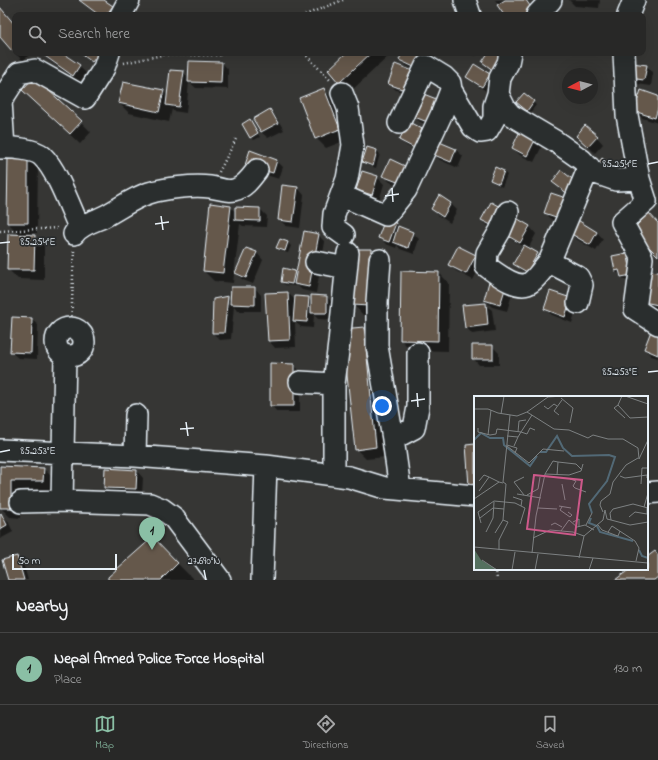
<!DOCTYPE html>
<meta charset="utf-8">
<style>
:root{--surface:#282827;--page:#30302f;--text:#f1f3f6;--muted:#a5a6a7;--line:#444;--accent:#8abfa5}
body{margin:0;font-family:"Indie Flower",sans-serif;background:var(--page);color:var(--text)}
.compass{position:absolute;left:562px;top:68px;width:36px;height:36px;border-radius:50%;background:var(--surface);box-shadow:0 4px 16px #0002;rotate:263deg}
.scale{position:absolute;left:12px;bottom:10px;width:105px;box-sizing:border-box;padding-left:4px;border:2px solid #e8f1f8;border-top:0;font-size:11px;line-height:14px;white-space:nowrap;color:#e8f1f8;-webkit-text-stroke:3px #2a2d2e;paint-order:stroke}
.you{position:absolute;left:382px;top:406px;width:14px;height:14px;margin:-10px;border:3px solid #fff;border-radius:50%;background:#1a73e8;box-shadow:0 0 0 6px #1a73e833}
.badge{display:grid;place-items:center;width:26px;height:26px;border-radius:50%;background:var(--accent);color:#111;font-size:13px;font-weight:700}
.pin{position:absolute;translate:-50% -33px;filter:drop-shadow(0 1px 2px #0008)}
.pin::after{content:'';position:absolute;top:21px;width:14px;height:12px;background:inherit;clip-path:polygon(0 0,100% 0,50% 100%)}
.list{margin:0;padding:0;list-style:none}
h2{display:flex;justify-content:space-between;align-items:center;height:52px;margin:0;padding:0 16px;font-size:17px}
h2 small{font-size:13px;font-weight:400;color:var(--muted)}
.list li{display:grid;grid-template-columns:26px 1fr auto;gap:12px;align-items:center;box-sizing:border-box;height:72px;padding:0 16px;border-top:1px solid var(--line)}
.list b{display:block;font-size:15px;white-space:nowrap}
.list p{margin:0;font-size:13px;white-space:nowrap;color:var(--muted)}
.list em{font-size:13px;font-style:normal;color:var(--muted)}
.icon{flex:none;width:22px;height:22px;fill:none;stroke:currentColor;stroke-width:2;stroke-linecap:round;stroke-linejoin:round}
.map{position:relative;flex:none;width:658px;height:580px;overflow:hidden}
.search{position:absolute;background:var(--surface);box-shadow:0 4px 16px #0002;left:12px;right:12px;top:12px;height:44px;display:flex;align-items:center;gap:10px;box-sizing:border-box;padding:0 14px;border-radius:8px;color:var(--muted);font-size:15px}
.sheet{height:124px;background:var(--surface)}
nav{display:flex;justify-content:space-around;align-items:center;box-sizing:border-box;height:56px;border-top:1px solid var(--line);background:var(--surface);font-size:11px;color:var(--muted)}
nav a{display:grid;justify-items:center;gap:2px}
nav .on{color:var(--accent)}
.map>svg:first-child{display:block}
.shadow{fill:#0007;fill-rule:evenodd}
.building{fill:#65584c;stroke:#e8f1f8}
.lines{fill:none;stroke-linecap:round;stroke-linejoin:round}
.minor-casing{stroke:#e8f1f8;stroke-width:24}
.path{stroke:#e8f1f8;stroke-width:2.5;stroke-dasharray:1 3;stroke-linecap:butt}
.minor{stroke:#2a2d2e;stroke-width:21}
.ticks{fill:none;stroke:#e8f1f8;stroke-width:1.5}
.inset-river{fill:none;stroke:#526976;stroke-width:2}
.inset-road{fill:none;stroke:#7d8182;stroke-width:1}
.view{fill:#cd598a;fill-opacity:0.15;stroke:#cd598a;stroke-width:2}
.inset-edge{fill:none;stroke:#e8f1f8;stroke-width:2}
.ticks-label{font-size:10px;text-anchor:middle;fill:#e8f1f8;stroke:#2a2d2e;stroke-width:3.5;stroke-linejoin:round;paint-order:stroke}
</style>
<div class="map">
<svg width="658" height="580" viewBox="0 0 658 580">
<rect width="100%" height="100%" fill="#363634"/>
<filter id="ink" filterUnits="userSpaceOnUse"><feTurbulence type="fractalNoise" baseFrequency=".025" numOctaves="2"/><feDisplacementMap in="SourceGraphic" scale="8" xChannelSelector="R" yChannelSelector="G"/><feConvolveMatrix kernelMatrix="1 2 1 2 8 2 1 2 1" color-interpolation-filters="sRGB"/></filter>
<g filter="url(#ink)">
<path class="shadow" d="M78 0H103L119 14 118 15H98Z
M495 0H527L537 15H505L500 5Z
M569 0H600L599 8 575 6Z
M0 6 15 24V53L0 35Z
M458 11 462 15H453Z
M15 53H31L23 61Z
M44 53H61L79 66 86 73 80 82 50 61 43 54Z
M79 53H99V68Z
M348 53H392L350 92 340 82Z
M403 53H417L422 56 429 62 423 74 407 66 400 60Z
M471 53H478L476 56Z
M222 63 228 69V89L196 88 189 82 186 113 173 111 172 109 169 122 129 113 119 103 163 91 168 96 183 72 189 79Z
M396 66 412 72 419 79 412 96 396 90 389 83ZM396 86 410 91V93L396 88Z
M646 66 653 73 651 86 637 84 631 78Z
M489 75 496 82 489 93 474 83 467 77Z
M323 89 333 99 349 139 326 148 316 138Z
M421 94 437 129 420 122 413 115Z
M524 94 536 105 530 113 521 105Z
M658 97V123L642 118 635 111Z
M33 100 81 122 91 132 80 144Z
M270 110 276 117 284 130 268 138 261 132Z
M250 121 260 137 254 140 251 137Z
M409 123 423 155 407 146 400 140Z
M597 137 603 144 595 153 584 142Z
M535 139 542 146 534 162 520 155 513 148Z
M438 142 456 150 463 156 458 168 440 160 433 154Z
M368 148 377 151 380 154 376 168 367 165 364 162Z
M251 151 277 161 283 167 279 179 253 171Z
M27 155 38 165 37 233H18L8 223Z
M390 160 407 189 390 182 383 175Z
M496 169 504 172 507 175 502 187 494 183 491 180Z
M377 177 384 184 379 201 364 196 357 190Z
M298 188 304 195 300 228 286 226 279 219Z
M552 194 566 224 552 220 546 213Z
M439 197 451 204 457 210 450 223 439 216 432 209Z
M230 207 236 212 260 209 267 216 266 227 243 226 240 224 233 283 214 281 204 271Z
M506 215 498 231 489 227 482 220Z
M514 218 530 227 536 234 528 249 537 254 544 261 534 278 521 270 514 264 524 247 511 239 505 233Z
M395 224 400 228 413 233 419 239 414 254 400 249 397 245 396 248 386 244 379 237Z
M570 232H597L603 239 596 251 576 239Z
M318 235 325 242 316 293 302 290 296 284 295 286 285 285 282 282 294 271 297 274Z
M34 236 44 246V280L18 279 8 269Z
M280 241 288 243 291 246 288 253 281 251 278 248Z
M247 249 257 253 263 260 253 284 243 280 236 273Z
M371 250 382 260 378 315H363L353 304Z
M627 254 634 261 628 283 616 271Z
M475 256 482 263 473 280 456 271 449 264Z
M439 273 449 283 448 351 411 350 401 340Z
M658 273V309L652 308 645 301Z
M491 279 513 291 507 311 492 307 485 300Z
M255 288 261 295V311H238L234 306 231 339 220 340 213 333 227 297 231 301Z
M551 292 577 306 572 323 552 315 545 309Z
M288 293 296 301 308 298 312 302 327 297 333 303V320L318 319 314 315 313 328 301 327 295 322 296 347 275 348 269 341Z
M485 304 492 310 495 331 472 334 466 327Z
M31 319 38 325 37 359 18 358 11 352Z
M363 328 373 338 386 457 366 459 356 449Z
M658 335V358L651 356 645 349Z
M492 346 499 353V365H479L473 358Z
M294 365 300 371V412H277L271 405Z
M0 467 44 469 54 479 53 491 21 490V518L10 517 0 507Z
M137 471 143 478 142 495 112 494 105 487Z
M1 514 8 521 13 532 0 539Z
M153 539 194 580H109Z
M647 548 650 552 647 555Z
M17 557 23 563 28 580H9Z"/>
<path class="building" d="M79 0H104L113 6 106 15H99Z
M505 0H526L534 12 529 15H504L497 5Z
M0 7 15 25V49L12 51 0 37Z
M43 53H62L80 65 73 76 42 54Z
M80 53H99L92 62Z
M346 53H371L339 83 328 70Z
M402 53H419L423 55 416 68 399 60Z
M488 53H496L503 58 494 71 482 62Z
M189 61 222 62 221 83 188 82Z
M632 63 647 65 644 80 629 78Z
M395 64 413 71 405 90 388 84Z
M474 64 490 74 482 87 466 77Z
M170 70 184 71 179 107 166 105Z
M34 77 82 121 70 134 22 90Z
M123 82 164 90 159 112 118 103Z
M324 88 340 129 315 139 299 98Z
M641 90 658 96V108L655 118 634 111Z
M421 93 439 100 430 123 412 116Z
M524 93 534 101 527 111 516 102Z
M270 109 278 123 261 132 253 119Z
M250 119 258 133 250 138 242 124Z
M409 122 426 131 416 149 399 140Z
M585 125 598 136 588 147 576 136Z
M520 131 536 138 527 156 512 148Z
M437 141 456 149 451 162 432 154Z
M367 147 377 150 373 166 362 162Z
M250 150 277 160 273 173 245 165Z
M8 154H28V223H7Z
M602 158 609 163 602 172 595 167Z
M390 159 407 167 400 183 382 176Z
M495 167 504 171 499 184 490 180Z
M561 170 576 182 568 194 552 182Z
M362 171 378 176 372 195 356 190Z
M282 185 298 187 293 222 278 220Z
M551 193 566 198 559 218 544 213Z
M439 195 451 203 443 217 431 209Z
M491 202 500 207 491 225 481 220Z
M210 203 231 206 223 273 203 271Z
M235 207 260 208V221L235 220Z
M649 213 658 223V256L632 230Z
M513 216 530 226 520 243 503 233Z
M385 219 396 223 389 242 378 238Z
M576 219 597 232 590 245 568 232Z
M398 226 413 232 408 248 393 242Z
M304 231 319 234 309 287 294 284Z
M8 234 35 235 34 270H7Z
M280 239 288 242 285 251 276 248Z
M524 245 538 253 527 272 513 264Z
M458 246 476 255 466 274 448 265Z
M246 248 257 252 246 278 235 273Z
M355 249H372L369 306 352 305Z
M627 253 632 275 621 277 619 270 615 271 612 256Z
M283 268 295 271 292 284 281 282Z
M401 271 439 272 438 341 400 340Z
M651 271 658 272V305L644 302Z
M490 278 507 283 500 305 484 300Z
M231 287H255V305L230 304Z
M550 291 571 298 565 317 544 309Z
M288 292 290 340 268 341 265 293Z
M311 295 327 296V313H311Z
M228 296 224 333H212L213 299Z
M295 296 309 297 307 322 293 321Z
M486 303 488 325 465 328 462 305Z
M12 317 32 318 31 353 10 352Z
M364 327 376 447 355 450 342 329Z
M651 331 658 334V355L644 349Z
M472 345H493V359H472Z
M270 363 294 364V406H270Z
M475 444V485L469 486 466 445Z
M0 466 44 468 43 481H11V508H0Z
M105 468 137 470 136 489 104 488Z
M1 513 7 525 0 529V514Z
M153 537 178 563 161 580H108V577Z
M655 551 658 555V577L654 580H615L630 569H647V557Z
M17 556 24 580H8L2 560Z"/>
<g class="lines">
<g class="minor-casing">
<path id="minor" d="M465 0 470 15
M121 15 129 0
M537 15 551 0
M628 15 634 0
M510 53 508 63 500 78 498 94 505 108 511 115 555 141 582 160 593 172 616 180 639 179
M624 53 627 115 639 179 646 201 622 222 642 258 635 309 658 324
M451 90 473 127 480 132 487 131 494 119V106L498 94
M342 93 348 108 353 145 347 179 334 214 333 227 344 235
M0 148C10 147 35 149 42 156 57 170 70 207 79 227
M4 148 1 101 19 73 35 70 85 98 104 68 109 53
M341 195 386 215 406 190 442 113 451 90 450 83 444 77 426 66 399 123
M508 212 500 231 487 253 486 266C496 273 519 292 531 282 538 277 544 267 550 260
M74 234C82 223 94 222 105 216 120 208 133 198 149 193 165 188 193 185 210 187 218 188 226 192 234 190 244 188 251 178 257 170
M380 260 377 302V346L393 439 400 489
M316 262 346 268
M578 303 582 285 578 277 557 266 550 260 589 167
M56 342a14 14 0 1 1 28 0a14 14 0 1 1-28 0Z
M300 382 334 384V475
M334 384 339 343 348 253
M393 439 414 428 418 407V353
M0 450 135 456 266 466 349 477 385 488 475 496
M135 456 136 415
M647 493 658 492
M62 501 65 355
M21 502 62 501 150 504 162 509 173 517 220 580
M262 580 266 466"/>
</g>
<path class="path" d="M305 15 343 0
M304 53 331 81
M124 63 162 55H220L224 53
M219 172 236 139
M0 231 59 228
M71 328 74 251
M496 569 497 580"/>
<use href="#minor" class="minor"/>
</g>
</g>
<path class="ticks" d="M648 164 658 162M392 188 393 202M385 196 399 194M161 216 163 230M155 224 169 222M0 243 10 242M648 372 658 371M417 393 418 407M411 401 425 399M186 422 188 436M180 429 194 428M0 452 10 450M204 570 206 580"/>
<g transform="translate(474 396)">
<rect width="174" height="174" fill="#363634"/>
<path d="M0 153 7 164 24 174H0Z" fill="#54705f"/>
<path class="inset-river" d="M0 44 7 37 16 42H29L30 49 56 70 63 60M66 56H72L83 40 89 52 98 60 135 59 141 61 133 85 115 108 118 117M117 122 115 127 123 130 126 136 159 145M165 154 168 160 174 162"/>
<path class="inset-road" d="M148 0 144 9 156 22 174 21M151 0 174 8M87 2 99 12 96 27M144 9 140 12 151 22M70 10 74 13 80 8 83 10M0 13H14L24 17 43 20 53 16 74 1 89 0M53 16 80 33 95 34 114 42 119 39 134 43H149L164 52 165 63 174 44M27 18 30 0M58 19 47 36 53 38 56 32 61 34M85 19 80 15 88 4M4 32V36L16 39 22 38 23 33 47 36 44 41M44 36 45 25 52 24M14 39 17 14M33 40 44 41 40 50M33 49 43 52 41 57M33 50 55 67 69 53 90 55M84 66 102 68 108 74M71 78 95 79 107 75 109 68M146 80 151 82 173 79V82M96 83 102 85 99 90 101 92 112 96M5 85 10 79 15 81M88 88 91 104M167 88 168 72H174M5 95 15 81 25 86M43 98 67 102M50 99 40 86 50 81M53 99 64 93 66 81M39 101 48 104 47 110M0 103 25 86 29 87M85 110 97 112M88 111 86 114 96 121 98 119 94 116M170 111 174 97M64 112 83 113M129 116 126 109 127 105 136 98 139 86 152 69 164 62M155 121 161 116 173 118V111M6 122 19 112 30 113M137 124 136 117 139 113 159 108 174 112M99 126 105 123V131M7 127 4 116 20 105 41 107 51 112 46 128M77 129 81 127 88 131M112 129 118 117M124 129 128 134 141 139 144 140 146 135M87 135 95 124 103 131 111 129 120 134M12 136 19 122 20 106M134 136 138 130 161 145 165 152 162 165M21 137 29 124M59 142 76 134 99 136 110 140M0 151 174 167M25 154V144L34 126 29 124 32 88 29 86 36 19M58 157 62 120 71 78 79 65 84 66 83 79M105 162 110 140 129 124 131 114 133 123 137 124 156 129 174 126M8 164 23 174M38 174 41 156M61 174 64 158M115 174 119 162"/>
<path class="view" d="M60 79 108 84 101 139 53 133Z"/>
<rect width="174" height="174" class="inset-edge"/>
</g>
<g class="ticks-label">
<text x="620" y="167">85.254°E</text>
<text x="38" y="245">85.254°E</text>
<text x="620" y="375">85.253°E</text>
<text x="38" y="454">85.253°E</text>
<text x="204" y="564">27.690°N</text>
</g>
</svg>
<svg class="compass" viewBox="-18 -18 36 36"><path d="M0-13l5 13h-10z" fill="#e53935"/><path d="M0 13l5-13h-10z" fill="#a5a6a7"/></svg>
<div class="scale">50 m</div>
<div class="you"></div>
<div class="pin badge" style="left:152px;top:550px">1</div>
<div class="search"><svg class="icon" aria-label="search" viewBox="0 0 24 24"><circle cx="10" cy="10" r="6"/><path d="M15 15l6 6"/></svg>Search here</div>
</div>
<section class="sheet">
<h2>Nearby<small></small></h2>
<ul class="list">
<li><span class="badge">1</span><div><b>Nepal Armed Police Force Hospital</b><p>Place</p></div><em>130 m</em></li>
</ul>
</section>
<nav>
<a class="on"><svg class="icon" aria-label="map" viewBox="0 0 24 24"><path d="M3 6l6-2 6 2 6-2v14l-6 2-6-2-6 2zM9 4v14M15 6v14"/></svg>Map</a>
<a><svg class="icon" aria-label="directions" viewBox="0 0 24 24"><path d="M12 3l9 9-9 9-9-9zM9 14v-3h6M13 9l2 2-2 2"/></svg>Directions</a>
<a><svg class="icon" aria-label="saved" viewBox="0 0 24 24"><path d="M7 4h10v16l-5-4-5 4z"/></svg>Saved</a>
</nav>
